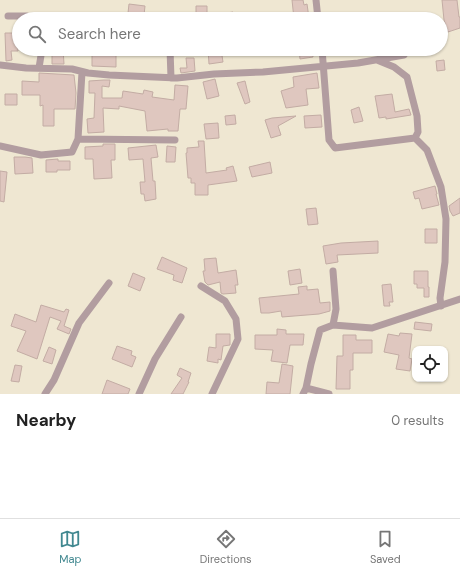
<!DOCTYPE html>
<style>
:root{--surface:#fff;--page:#f2f2f2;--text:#222;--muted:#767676;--line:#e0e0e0;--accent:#418890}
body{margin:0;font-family:"DM Sans",sans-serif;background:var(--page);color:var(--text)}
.controls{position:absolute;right:12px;bottom:12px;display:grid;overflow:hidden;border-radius:8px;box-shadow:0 1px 3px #0004}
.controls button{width:36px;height:36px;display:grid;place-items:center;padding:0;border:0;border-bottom:1px solid var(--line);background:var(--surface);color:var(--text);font:20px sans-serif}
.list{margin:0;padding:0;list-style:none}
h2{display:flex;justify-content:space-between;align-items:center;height:52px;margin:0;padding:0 16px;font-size:17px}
h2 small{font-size:13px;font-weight:400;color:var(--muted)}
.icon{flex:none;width:22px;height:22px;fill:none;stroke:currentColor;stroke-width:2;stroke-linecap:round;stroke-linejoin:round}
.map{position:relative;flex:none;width:460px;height:394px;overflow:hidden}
.search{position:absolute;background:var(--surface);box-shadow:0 1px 3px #0004;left:12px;right:12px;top:12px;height:44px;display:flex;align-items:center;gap:10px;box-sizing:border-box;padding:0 14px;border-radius:22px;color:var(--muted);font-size:15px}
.sheet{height:124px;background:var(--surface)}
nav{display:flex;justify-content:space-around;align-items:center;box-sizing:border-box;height:56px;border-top:1px solid var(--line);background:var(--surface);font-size:11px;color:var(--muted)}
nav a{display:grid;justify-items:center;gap:2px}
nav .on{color:var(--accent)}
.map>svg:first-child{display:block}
.building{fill:#dfc7bf;stroke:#c3aca4}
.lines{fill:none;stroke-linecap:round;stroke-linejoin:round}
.minor{stroke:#b29da0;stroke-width:7}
</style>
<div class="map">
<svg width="460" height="394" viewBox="0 0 460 394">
<rect width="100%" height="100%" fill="#efe7d2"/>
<path class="building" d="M292 0H303L304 5 307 4 309 18 294 19Z
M442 0H457L459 17H460V28L448 32 444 20Z
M129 4 145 6 144 15 128 13Z
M196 6H207V12L203 16H196Z
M233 12 234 18 208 19V16Z
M5 33H17L18 51H11L12 60 6 61Z
M52 49H63L64 64H52Z
M208 49H221L223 62 209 64Z
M299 49H312L313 57 300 59Z
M92 53 116 54V67L92 66Z
M186 58H194L195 71 181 73 180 68H187Z
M444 60 445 70 437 71 436 61Z
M39 73 74 75 76 93 75 109H54V126H43V105L40 106V95H22V81L39 82Z
M317 73 319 88 306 89 308 105 286 108 281 91 294 87 293 77Z
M215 79 219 96 207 99 203 82Z
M104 80H110L109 87 102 86V98H122L123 91 143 94 144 90 153 92 152 97 174 100 175 85 188 86 186 109H180L178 131H168V129L147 131 145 111 119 106V109L103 108 104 132 88 133 87 119 94 118 95 93H89V81Z
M245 81 250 102 245 104 237 83Z
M5 94H17V105H5Z
M392 94 395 112 409 109 411 115 386 119V117L379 118 375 96Z
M359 107 363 121 354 123 351 110Z
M235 115 236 124 226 125 225 116Z
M321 115 322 127 305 128 304 116Z
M296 116 278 126 281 135 271 138 265 120 272 118Z
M218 123 219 138 206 139 204 124Z
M198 141H204L206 173 227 170 226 168 233 166 237 181 208 185V195H195V183H191V178H188L186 153H187V148L199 147Z
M103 144H115V160H111L112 178 94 179 93 159H85V147L103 146Z
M156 145 158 157 151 158 153 181H155L156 199 145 201 144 194H141L140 182H145L143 159 129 160 128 148Z
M167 146 176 147 175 162H166Z
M14 157H25L32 158 33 173 15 174Z
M58 159V161H70V170H57V172H46V160Z
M270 162 272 173 252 177 249 167Z
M0 171 7 172 4 202 0 201Z
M435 186 437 194H436L439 205 422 209 419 198 415 199 413 192Z
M460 198V213L453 216 450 211 449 206Z
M316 208 318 224 308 225 306 209Z
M425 229H437V243H425Z
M378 241V253L337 255 338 262 326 264 323 246 341 243Z
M162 257 187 268 182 283 173 280 174 275 157 269Z
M216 258 218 273 236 270 238 285H235L236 293 223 294 221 293 220 282 208 285 205 282 203 271H205L204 259Z
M300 269 302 283 290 285 288 271Z
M414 271H428V287H429V297H424V288H417V284H414Z
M133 273 145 278 140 291 128 286Z
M391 284 393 302H389L390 306H384L382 285Z
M307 286V290L318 289 320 303 330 302V311L319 314 282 317 281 311 269 313H261L259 298 299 294 298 287Z
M41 305 64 312 66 309 69 310 64 326 71 329 69 334 57 329 61 321 50 317 37 359 17 351 26 331 11 326 15 314 36 322Z
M415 322 432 324 431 331 414 329Z
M277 329 286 330V334H304L303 345H290L287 363 271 361 273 350 255 349V335H277Z
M400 333 412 334 409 358 412 359 410 371 396 369 399 355 384 352 388 334 399 336Z
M216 334H230V345L223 346 221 360 218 359V363L207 361 209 347 216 348Z
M343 335H356V340H372V353H353V370H350V389H336L337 356H343Z
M117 346 132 351 131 355 136 357 132 367 112 359Z
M49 347 56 350 52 364 43 361Z
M282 364 293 366 290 394H266L267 382 279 383Z
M15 365 22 366 19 382 11 381Z
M180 368 191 373 188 382H189L183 394H171L182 378 177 375Z
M107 380 130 389 128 394H102Z"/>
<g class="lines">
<path class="minor" d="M316 0 318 19
M8 16H27L37 19
M170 49 171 78
M322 49 329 140 335 148 415 138 418 132 417 116 407 77 394 67 377 60
M0 65 26 68 72 69 88 73 109 75 177 78 214 74 263 72 358 63 404 55
M39 68 42 49
M415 138 427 150 441 187 446 219 445 262 440 298 441 306
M78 139 175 140
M0 146 41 155 72 152 78 139 82 72
M201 286 225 301 236 319 238 339 212 394
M333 325 372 328 460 299
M306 388 329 394
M45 394 54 380 79 323 109 283
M139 394 155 359 181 317
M303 394 306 388 311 364 320 330 333 325 336 309 333 271"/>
</g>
</svg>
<div class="controls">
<button><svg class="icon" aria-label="locate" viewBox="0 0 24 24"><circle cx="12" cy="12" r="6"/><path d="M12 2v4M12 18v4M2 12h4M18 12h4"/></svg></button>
</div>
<div class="search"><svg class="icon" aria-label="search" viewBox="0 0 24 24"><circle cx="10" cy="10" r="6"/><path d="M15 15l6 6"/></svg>Search here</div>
</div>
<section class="sheet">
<h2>Nearby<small>0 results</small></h2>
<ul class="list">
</ul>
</section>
<nav>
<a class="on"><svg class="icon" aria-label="map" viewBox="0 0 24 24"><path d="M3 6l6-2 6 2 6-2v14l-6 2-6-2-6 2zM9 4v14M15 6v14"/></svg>Map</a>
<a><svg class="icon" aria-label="directions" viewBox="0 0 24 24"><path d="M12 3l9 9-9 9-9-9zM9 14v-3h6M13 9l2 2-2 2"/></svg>Directions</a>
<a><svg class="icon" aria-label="saved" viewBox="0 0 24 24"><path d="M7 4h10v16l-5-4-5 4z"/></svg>Saved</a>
</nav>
